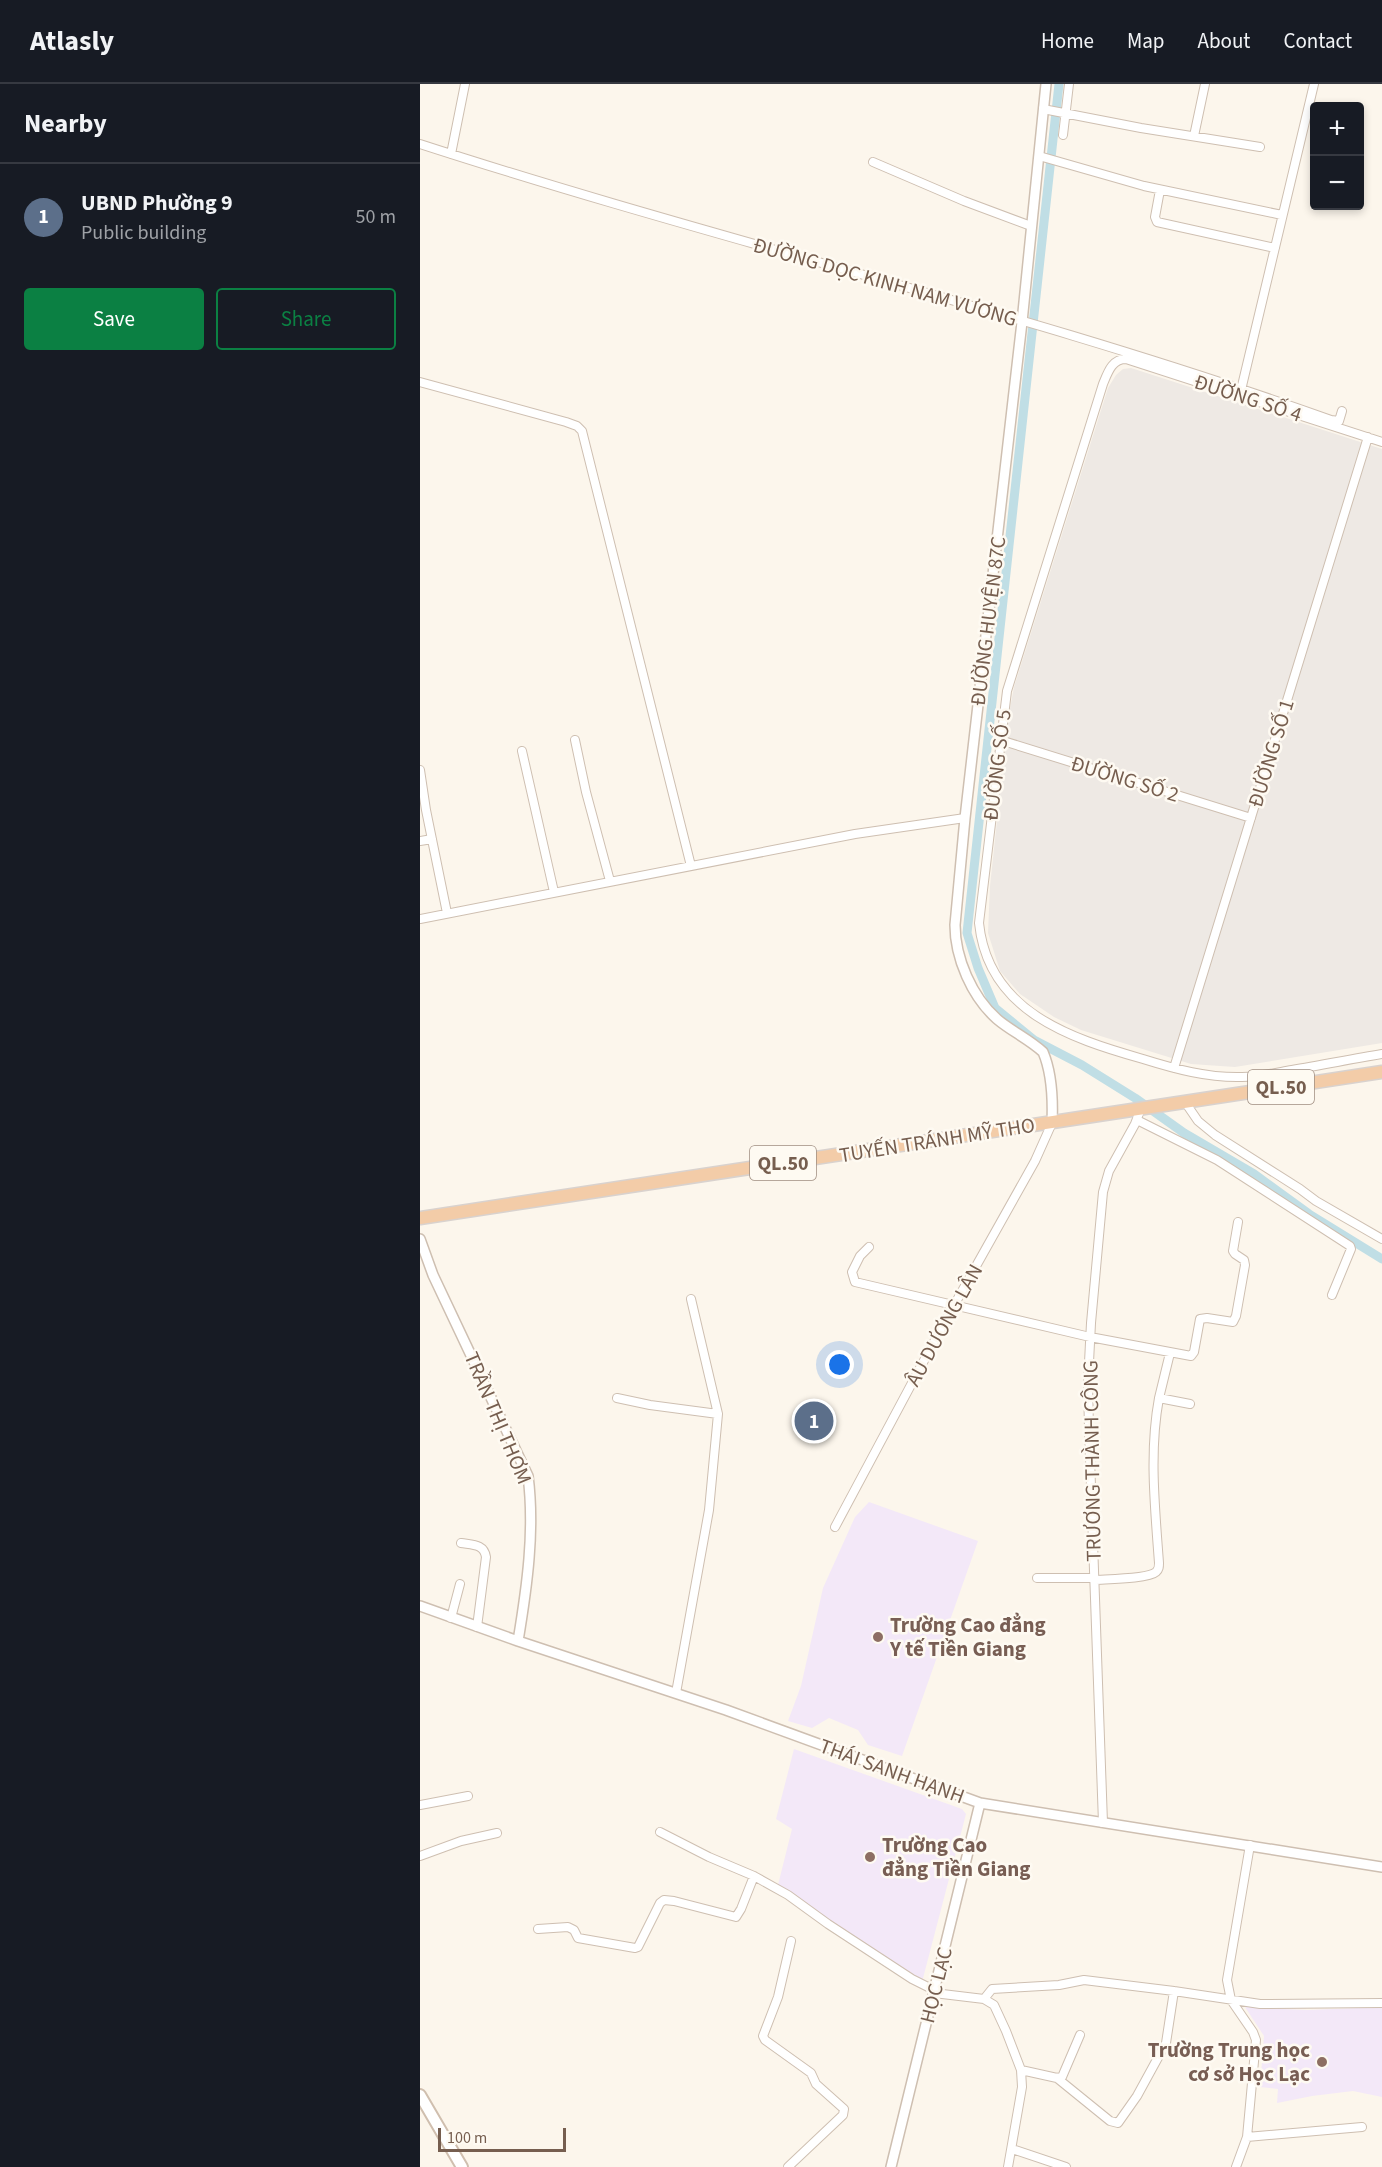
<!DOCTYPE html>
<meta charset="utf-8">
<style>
:root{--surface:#171b24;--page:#242831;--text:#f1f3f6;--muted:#9ea1a6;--line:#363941;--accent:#0b8043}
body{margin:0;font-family:"Source Sans 3",sans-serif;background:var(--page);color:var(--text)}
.controls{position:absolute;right:18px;top:18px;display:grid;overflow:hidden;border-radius:6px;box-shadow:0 3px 9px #0003}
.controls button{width:54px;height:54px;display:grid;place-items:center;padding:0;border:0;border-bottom:2px solid var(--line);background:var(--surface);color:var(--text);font:30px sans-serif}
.scale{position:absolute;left:18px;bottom:15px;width:128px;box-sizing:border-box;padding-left:6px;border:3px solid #765e4f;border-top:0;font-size:16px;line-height:21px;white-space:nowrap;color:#765e4f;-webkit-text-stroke:4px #fefaf2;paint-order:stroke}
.you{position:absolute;left:420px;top:1281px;width:21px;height:21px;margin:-15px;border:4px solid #fff;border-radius:50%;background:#1a73e8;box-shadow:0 0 0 9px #1a73e833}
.badge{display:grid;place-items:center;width:39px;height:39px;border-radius:50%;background:var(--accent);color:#fff;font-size:20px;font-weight:700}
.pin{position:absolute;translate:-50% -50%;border:3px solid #fff;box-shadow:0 2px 6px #0006}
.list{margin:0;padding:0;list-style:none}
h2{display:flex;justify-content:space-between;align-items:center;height:78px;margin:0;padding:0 24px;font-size:26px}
h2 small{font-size:20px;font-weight:400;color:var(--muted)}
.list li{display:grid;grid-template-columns:39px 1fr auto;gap:18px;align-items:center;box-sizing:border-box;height:108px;padding:0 24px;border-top:2px solid var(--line)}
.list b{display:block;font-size:22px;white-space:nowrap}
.list p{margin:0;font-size:20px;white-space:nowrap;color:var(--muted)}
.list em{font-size:20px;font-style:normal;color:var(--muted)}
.actions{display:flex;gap:12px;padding:18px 24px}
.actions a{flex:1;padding:14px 0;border:2px solid var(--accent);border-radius:6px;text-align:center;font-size:21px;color:var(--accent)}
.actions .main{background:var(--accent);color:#fff}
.map{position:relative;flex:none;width:962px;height:2083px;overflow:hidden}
header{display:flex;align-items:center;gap:36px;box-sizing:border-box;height:84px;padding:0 30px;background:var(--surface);border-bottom:2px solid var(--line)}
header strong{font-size:28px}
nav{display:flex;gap:33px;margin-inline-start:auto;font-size:21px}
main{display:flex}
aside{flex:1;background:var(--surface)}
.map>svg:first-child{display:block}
.industrial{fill:#eee9e4}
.education{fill:#f3e8f8}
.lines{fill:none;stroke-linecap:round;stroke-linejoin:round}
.canal{stroke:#c0dee5;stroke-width:9}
.minor-casing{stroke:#cebfb1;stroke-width:10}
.tertiary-casing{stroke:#cebfb1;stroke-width:12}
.secondary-casing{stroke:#d0bfaf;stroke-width:14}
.trunk-casing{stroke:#d9d2ce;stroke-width:15}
.minor{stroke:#fff;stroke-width:8}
.tertiary{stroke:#fff;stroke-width:9}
.secondary{stroke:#fff;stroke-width:10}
.trunk{stroke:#f3cca8;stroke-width:12}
.education-dot{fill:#8d6e63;stroke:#fefaf2;stroke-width:2}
.labels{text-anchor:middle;stroke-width:5;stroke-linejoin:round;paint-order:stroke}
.shield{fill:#fefaf2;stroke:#9f8d80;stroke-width:1.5}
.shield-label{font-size:20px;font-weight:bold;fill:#765e4f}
.street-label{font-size:21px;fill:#765e4f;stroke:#fefaf2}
.education-label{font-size:21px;font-weight:bold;fill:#785e54;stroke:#fefaf2;text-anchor:start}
</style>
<header>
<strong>Atlasly</strong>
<nav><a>Home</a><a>Map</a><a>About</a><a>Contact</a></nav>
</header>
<main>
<aside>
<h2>Nearby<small></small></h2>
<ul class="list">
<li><span class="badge" style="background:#5c6f8a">1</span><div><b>UBND Phường 9</b><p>Public building</p></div><em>50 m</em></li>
</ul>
<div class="actions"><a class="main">Save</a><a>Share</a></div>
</aside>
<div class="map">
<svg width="962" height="2083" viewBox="0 0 962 2083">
<rect width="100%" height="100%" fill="#fcf6ec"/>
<path class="industrial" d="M711 284 962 365V959L815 983 771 980 661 946 634 933 600 910 580 887 568 849 570 802 588 635 594 603 688 304 696 291 703 285Z"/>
<path class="education" d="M449 1418 558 1457 482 1672 448 1661 438 1646 409 1634 392 1644 368 1637 381 1602 403 1504 435 1433Z
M374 1665 542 1725 546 1730 502 1898 406 1836 358 1801 372 1745 356 1735Z
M823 1920 838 1924 888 1926 962 1923V2013L933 2007 892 2012 857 2019 858 2005 840 2003 844 1952Z"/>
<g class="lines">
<path class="canal" d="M639 0 547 849 558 884 575 924 614 956 662 981 715 1014 764 1049 834 1090 889 1130 962 1175"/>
<g class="minor-casing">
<path id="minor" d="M623 25 721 44 840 63
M643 51 649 0
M774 52 785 0
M0 60C302 158 612 229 911 336L919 337 922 327
M31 70 45 0
M619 72 724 102 862 131
M453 78 544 117 611 142
M740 106 735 133 737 138 855 164
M0 298 146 338 157 342 162 347 271 782
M821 306 894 0
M962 358 706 275C692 275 688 288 683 300L587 607 559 839C568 927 649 954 723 975 755 985 788 994 822 993 838 993 855 989 872 986 902 981 932 975 962 970
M155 656 166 708 190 797
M580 656 831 734
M102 667 134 808
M0 686 6 726 27 829
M0 757 12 755
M0 835 435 750 545 734
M754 984 948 353
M765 1018 778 1037 795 1051 880 1105 896 1117 962 1155
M717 1036 797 1076 930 1162 931 1165 912 1211
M449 1163 440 1172 432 1188 435 1198 670 1253 771 1272 774 1268 780 1235 787 1234 813 1238 816 1232 825 1181 824 1176 815 1170 813 1167 818 1138
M197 1314 230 1321 298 1330
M739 1314 750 1269
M415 1443 523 1241 615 1077 632 1039
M41 1459C53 1461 64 1460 66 1473L57 1543
M617 1494H674
M674 1496C686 1495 728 1495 736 1488 739 1485 739 1483 739 1479 735 1424 729 1368 739 1314L770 1320
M31 1534 40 1500
M256 1609 289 1426 298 1330 271 1215
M0 1721 48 1712
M683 1739 669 1346 668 1298 671 1239 683 1108 689 1087 715 1040 721 1024
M240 1748 289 1773 334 1792 368 1811 408 1840 492 1895 514 1906
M0 1772 41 1757 77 1749
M118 1845 148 1843 154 1846 158 1854 215 1864 218 1863 240 1819 244 1816 254 1817 316 1833 321 1825 334 1792
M514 1909 564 1915 574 1921 586 1947 601 1986 602 2003 588 2083
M564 1915 572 1905 639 1901 664 1896 754 1907 840 1920 962 1919
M601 1986 637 1994 642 1993 660 1951
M637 1994 690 2037 698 2039 717 2012 746 1959 754 1907
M827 2053 942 2043
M592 2065 646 2083
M368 2083 423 2031 424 2025 396 2000 391 1989 345 1956 343 1952 358 1913 371 1857
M816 2083 827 2053 836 1956 833 1948 811 1916 807 1896 830 1761"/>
</g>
<g class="tertiary-casing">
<path id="tertiary" d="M626 0 602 238 545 734 535 841C535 874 552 913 577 935 591 947 609 955 623 968 632 989 633 1016 632 1039
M0 1155 13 1191 108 1392C115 1446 107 1503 98 1557
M0 1522 98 1557 306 1626 560 1719 962 1783
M471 2083 560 1719"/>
</g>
<g class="secondary-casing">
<path id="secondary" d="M0 2011 42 2083"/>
</g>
<g class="trunk-casing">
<path id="trunk" d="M0 1134 962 988"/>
</g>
<use href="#minor" class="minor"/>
<use href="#tertiary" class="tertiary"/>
<use href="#secondary" class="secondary"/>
<use href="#trunk" class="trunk"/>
</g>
<g class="education-dot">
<circle cx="458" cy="1553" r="6"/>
<circle cx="450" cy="1773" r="6"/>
<circle cx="902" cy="1978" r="6"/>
</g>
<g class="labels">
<g class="shield">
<rect x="828" y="986" width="66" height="34" rx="4.5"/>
<rect x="330" y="1062" width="66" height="34" rx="4.5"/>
</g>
<g class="shield-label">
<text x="861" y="1010">QL.50</text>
<text x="363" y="1086">QL.50</text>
</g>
<g class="street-label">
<text transform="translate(465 198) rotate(16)" y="7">ĐƯỜNG DỌC KINH NAM VƯƠNG</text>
<text transform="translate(828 314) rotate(18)" y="7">ĐƯỜNG SỐ 4</text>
<text transform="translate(568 537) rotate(-83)" y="7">ĐƯỜNG HUYỆN 87C</text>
<text transform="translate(851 669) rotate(-73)" y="7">ĐƯỜNG SỐ 1</text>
<text transform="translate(577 681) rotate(-83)" y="7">ĐƯỜNG SỐ 5</text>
<text transform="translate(705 695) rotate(17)" y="7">ĐƯỜNG SỐ 2</text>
<text transform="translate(517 1056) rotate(-9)" y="7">TUYẾN TRÁNH MỸ THO</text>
<text transform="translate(524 1241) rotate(-61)" y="7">ÂU DƯƠNG LÂN</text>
<text transform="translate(78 1334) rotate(67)" y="7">TRẦN THỊ THƠM</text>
<text transform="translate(672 1377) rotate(-91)" y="7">TRƯƠNG THÀNH CÔNG</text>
<text transform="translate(472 1687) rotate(20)" y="7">THÁI SANH HẠNH</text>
<text transform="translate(516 1901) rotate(-76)" y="7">HỌC LẠC</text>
</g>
<g class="education-label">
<text x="470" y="1548">Trường Cao đẳng<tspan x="470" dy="24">Y tế Tiền Giang</tspan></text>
<text x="462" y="1768">Trường Cao<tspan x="462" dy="24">đẳng Tiền Giang</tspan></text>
<text x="890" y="1973" text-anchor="end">Trường Trung học<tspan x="890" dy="24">cơ sở Học Lạc</tspan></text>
</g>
</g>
</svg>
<div class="controls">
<button>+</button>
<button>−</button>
</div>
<div class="scale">100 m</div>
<div class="you"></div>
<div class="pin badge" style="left:394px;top:1337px;background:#5c6f8a">1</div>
</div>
</main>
